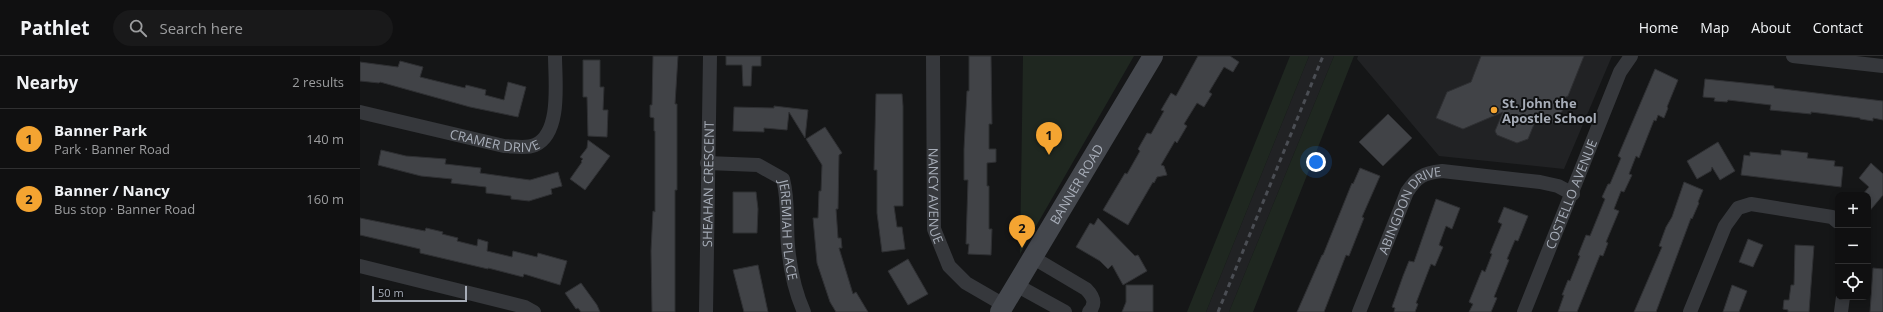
<!DOCTYPE html>
<meta charset="utf-8">
<style>
:root{--surface:#101011;--page:#19191a;--text:#f1f3f6;--muted:#9c9d9f;--line:#303031;--accent:#f4a431}
body{margin:0;font-family:"Open Sans",sans-serif;background:var(--page);color:var(--text)}
.controls{position:absolute;right:12px;bottom:12px;display:grid;overflow:hidden;border-radius:8px;box-shadow:0 2px 6px #0003}
.controls button{width:36px;height:36px;display:grid;place-items:center;padding:0;border:0;border-bottom:1px solid var(--line);background:var(--surface);color:var(--text);font:20px sans-serif}
.scale{position:absolute;left:12px;bottom:10px;width:95px;box-sizing:border-box;padding-left:4px;border:2px solid #a7adb8;border-top:0;font-size:11px;line-height:14px;white-space:nowrap;color:#a7adb8;-webkit-text-stroke:3px #101112;paint-order:stroke}
.you{position:absolute;left:956px;top:106px;width:14px;height:14px;margin:-10px;border:3px solid #fff;border-radius:50%;background:#1a73e8;box-shadow:0 0 0 6px #1a73e833}
.badge{display:grid;place-items:center;width:26px;height:26px;border-radius:50%;background:var(--accent);color:#111;font-size:13px;font-weight:700}
.pin{position:absolute;translate:-50% -33px;filter:drop-shadow(0 1px 2px #0008)}
.pin::after{content:'';position:absolute;top:21px;width:14px;height:12px;background:inherit;clip-path:polygon(0 0,100% 0,50% 100%)}
.list{margin:0;padding:0;list-style:none}
h2{display:flex;justify-content:space-between;align-items:center;height:52px;margin:0;padding:0 16px;font-size:17px}
h2 small{font-size:13px;font-weight:400;color:var(--muted)}
.list li{display:grid;grid-template-columns:26px 1fr auto;gap:12px;align-items:center;box-sizing:border-box;height:60px;padding:0 16px;border-top:1px solid var(--line)}
.list b{display:block;font-size:15px;white-space:nowrap}
.list p{margin:0;font-size:13px;white-space:nowrap;color:var(--muted)}
.list em{font-size:13px;font-style:normal;color:var(--muted)}
.icon{flex:none;width:22px;height:22px;fill:none;stroke:currentColor;stroke-width:2;stroke-linecap:round;stroke-linejoin:round}
.map{position:relative;flex:none;width:1523px;height:256px;overflow:hidden}
header{display:flex;align-items:center;gap:24px;box-sizing:border-box;height:56px;padding:0 20px;background:var(--surface);border-bottom:1px solid var(--line)}
header strong{font-size:19px}
nav{display:flex;gap:22px;margin-inline-start:auto;font-size:14px}
.search{width:280px;height:36px;background:var(--page);display:flex;align-items:center;gap:10px;box-sizing:border-box;padding:0 14px;border-radius:22px;color:var(--muted);font-size:15px}
main{display:flex}
aside{flex:1;background:var(--surface)}
.map>svg:first-child{display:block}
.built{fill:#212224}
.green{fill:#1f2720}
.building{fill:#414347;stroke:#2f3033}
.lines{fill:none;stroke-linecap:round;stroke-linejoin:round}
.street{stroke:#36383c;stroke-width:14}
.secondary{stroke:#44474d;stroke-width:20}
.rail{stroke:#4b4e54;stroke-width:3;stroke-dasharray:5 4;stroke-linecap:butt}
.poi-dot{fill:#f4a431;stroke:#101112;stroke-width:1.5}
.labels{text-anchor:middle;stroke-width:4;stroke-linejoin:round;paint-order:stroke}
.poi-label{font-size:13px;font-weight:bold;fill:#a7adb8;stroke:#101112;text-anchor:start}
.street-label{font-size:13px;fill:#a7adb8;stroke:#101112}
</style>
<header>
<strong>Pathlet</strong>
<div class="search"><svg class="icon" aria-label="search" viewBox="0 0 24 24"><circle cx="10" cy="10" r="6"/><path d="M15 15l6 6"/></svg>Search here</div>
<nav><a>Home</a><a>Map</a><a>About</a><a>Contact</a></nav>
</header>
<main>
<aside>
<h2>Nearby<small>2 results</small></h2>
<ul class="list">
<li><span class="badge">1</span><div><b>Banner Park</b><p>Park · Banner Road</p></div><em>140 m</em></li>
<li><span class="badge">2</span><div><b>Banner / Nancy</b><p>Bus stop · Banner Road</p></div><em>160 m</em></li>
</ul>
</aside>
<div class="map">
<svg width="1523" height="256" viewBox="0 0 1523 256">
<rect width="100%" height="100%" fill="#151617"/>
<path class="built" d="M949 0H974L869 256H846Z
M998 0H1252L1204 113 1079 100 997 3Z"/>
<path class="green" d="M663 0H774L660 198Z
M930 0H949L846 256H827Z
M974 0H994L893 256H869Z"/>
<path class="building" d="M293 0H318L315 48H317V134H315V256H292L291 195 293 155 295 156V75H294V62L290 61V49H292Z
M366 0H401V10H392L391 30H383L382 9H366Z
M609 0H631L632 68H629V93H636V106L627 107V130H629V173H632L631 199 608 198 609 188H606L608 124H604V93L607 35H609Z
M838 0H870L879 6 873 16 864 11 849 36 852 38 844 51 837 47 824 68 827 70 817 87 815 85 801 109 804 110 807 119 797 121 794 127 793 126 768 169 743 154 765 117 767 118 780 95 778 93 787 77 791 78 804 55 801 54 811 37 816 40Z
M1121 0H1224L1208 40 1199 44 1203 53 1198 65 1193 67 1177 61 1168 83 1157 87 1137 79 1135 75 1143 56 1103 73 1076 62 1087 36 1111 26Z
M223 4H240V31H244L243 54H248L247 81 228 80 227 41H223Z
M40 5 63 11 60 21 105 32 106 29 126 34 125 39 144 44 148 26 166 31 158 61 110 51 20 26 19 27 0 25V6L38 11Z
M1295 13 1318 24 1307 51 1308 52 1304 62 1298 59 1296 65 1294 64 1279 102 1276 100 1269 118 1272 119 1264 136 1261 135 1254 153 1259 155 1246 186 1248 187 1243 200 1240 199 1217 256H1198L1204 239H1202L1208 224 1210 225 1220 200 1218 199 1226 179 1230 180 1245 143 1242 141 1248 128H1250L1261 102 1258 100Z
M1345 23 1414 30V32L1523 45V64L1513 62V65L1500 63V62L1451 56V58L1410 54 1411 49 1368 44 1367 46 1354 45 1355 42 1343 41Z
M516 38H542L543 50V150H534L537 171H542L545 193 522 196 517 157V114H514Z
M414 50 448 54 445 82 429 56 427 74 404 72V76L373 75 374 51 414 52Z
M1028 58 1052 82 1023 110 999 86Z
M465 71 482 97 479 99 478 153H476L478 182H481L482 192H479L493 238 496 236 508 256H476L470 246 457 207 453 162H458L459 135H461L462 109 446 83Z
M228 84 250 100 225 134 210 123 222 106 221 105 223 103 220 101 227 92Z
M1358 86 1375 115 1360 124 1352 111 1351 115 1337 123 1327 105Z
M21 94 46 100 86 103 85 108 121 112 120 117 170 124 198 116 202 130 191 133 192 138 169 145 151 143V140L126 137V131L91 127 92 123 61 120 18 109Z
M1421 94 1448 97 1447 102 1475 105 1474 110 1483 111 1481 131 1381 119 1384 99 1390 100V96L1421 99Z
M1511 107 1523 118V139L1508 157V139H1502L1509 131 1499 122Z
M1000 112 1020 120 1002 161 1004 162 989 200 986 199 964 256H937L962 199H963L992 127 993 128Z
M1324 126 1343 134 1338 146 1339 147 1332 163 1331 162 1296 256H1274L1302 191 1299 190 1306 171 1312 161Z
M373 136H396L398 153 397 177H373Z
M1076 143 1100 152 1092 173 1086 170 1079 189 1083 191 1075 210 1071 208 1056 247 1058 248 1055 256H1034L1035 252 1032 251 1043 220 1049 205 1054 206Z
M1144 151 1168 160 1158 185 1155 184 1147 203 1149 204 1134 241 1137 242 1131 256H1109L1113 248 1109 246 1122 214 1125 216 1132 198 1130 197 1142 168 1138 166Z
M0 162 65 175 66 172 83 176 82 178 98 182 97 185 117 190 118 183 128 186 127 195 152 201 153 195 177 201 178 197 207 205 200 229 164 218 163 221 128 212V213L60 197V193L0 179Z
M738 162 775 200 778 199 787 215 763 229 752 209 748 213 740 205 716 191 730 167 734 169Z
M1388 183 1403 189 1393 211 1379 206Z
M1435 189 1454 190 1449 256H1428V254L1423 253 1424 244H1429L1431 229H1434Z
M548 203 568 238 548 249 528 215Z
M398 209 408 256H384L373 214Z
M1513 212 1523 213V256H1510Z
M221 227 237 249 240 256H221L218 252 216 253 205 237Z
M766 229H793V256H762L766 246Z
M1372 229 1387 235 1379 256H1363Z"/>
<g class="lines">
<g class="street">
<path id="s1" d="M573 0 574 173 589 210 606 227 644 249"/>
<path d="M1433 0 1523 10"/>
<path id="s2" d="M0 56 144 90C153 90 166 93 175 89 202 77 195 24 195 0"/>
<path id="s3" d="M347 107 398 109 423 123C429 146 426 168 428 190 430 212 435 236 444 256"/>
<path d="M672 201 726 233C733 240 737 247 729 256"/>
<path d="M0 210 165 251 174 256"/>
<path d="M656 229 705 256"/>
<path id="s4" d="M346 256 350 0"/>
<path id="s5" d="M999 256 1047 136C1057 121 1063 117 1082 115L1180 126 1198 130 1213 138"/>
<path id="s6" d="M1164 256 1260 16 1271 0"/>
<path d="M1330 256 1365 170 1378 152 1391 148 1472 161 1478 166"/>
<path d="M1481 256 1483 241"/>
</g>
<path class="secondary" id="s7" d="M640 256 793 0"/>
<path class="rail" d="M858 256 963 0"/>
</g>
<circle class="poi-dot" cx="1134" cy="54" r="4"/>
<g class="labels">
<g class="poi-label">
<text x="1142" y="52">St. John the<tspan x="1142" dy="15">Apostle School</tspan></text>
</g>
<g class="street-label">
<text dy="5" stroke="none"><textPath href="#s2" startOffset="138">CRAMER DRIVE</textPath></text>
<text dy="5" stroke="none"><textPath href="#s4" startOffset="128">SHEAHAN CRESCENT</textPath></text>
<text dy="5" stroke="none"><textPath href="#s7" startOffset="149">BANNER ROAD</textPath></text>
<text dy="5" stroke="none"><textPath href="#s6" startOffset="127">COSTELLO AVENUE</textPath></text>
<text dy="5" stroke="none"><textPath href="#s1" startOffset="140">NANCY AVENUE</textPath></text>
<text dy="5" stroke="none"><textPath href="#s5" startOffset="117">ABINGDON DRIVE</textPath></text>
<text dy="5" stroke="none"><textPath href="#s3" startOffset="131">JEREMIAH PLACE</textPath></text>
</g>
</g>
</svg>
<div class="controls">
<button>+</button>
<button>−</button>
<button><svg class="icon" aria-label="locate" viewBox="0 0 24 24"><circle cx="12" cy="12" r="6"/><path d="M12 2v4M12 18v4M2 12h4M18 12h4"/></svg></button>
</div>
<div class="scale">50 m</div>
<div class="you"></div>
<div class="pin badge" style="left:689px;top:99px">1</div>
<div class="pin badge" style="left:662px;top:192px">2</div>
</div>
</main>
